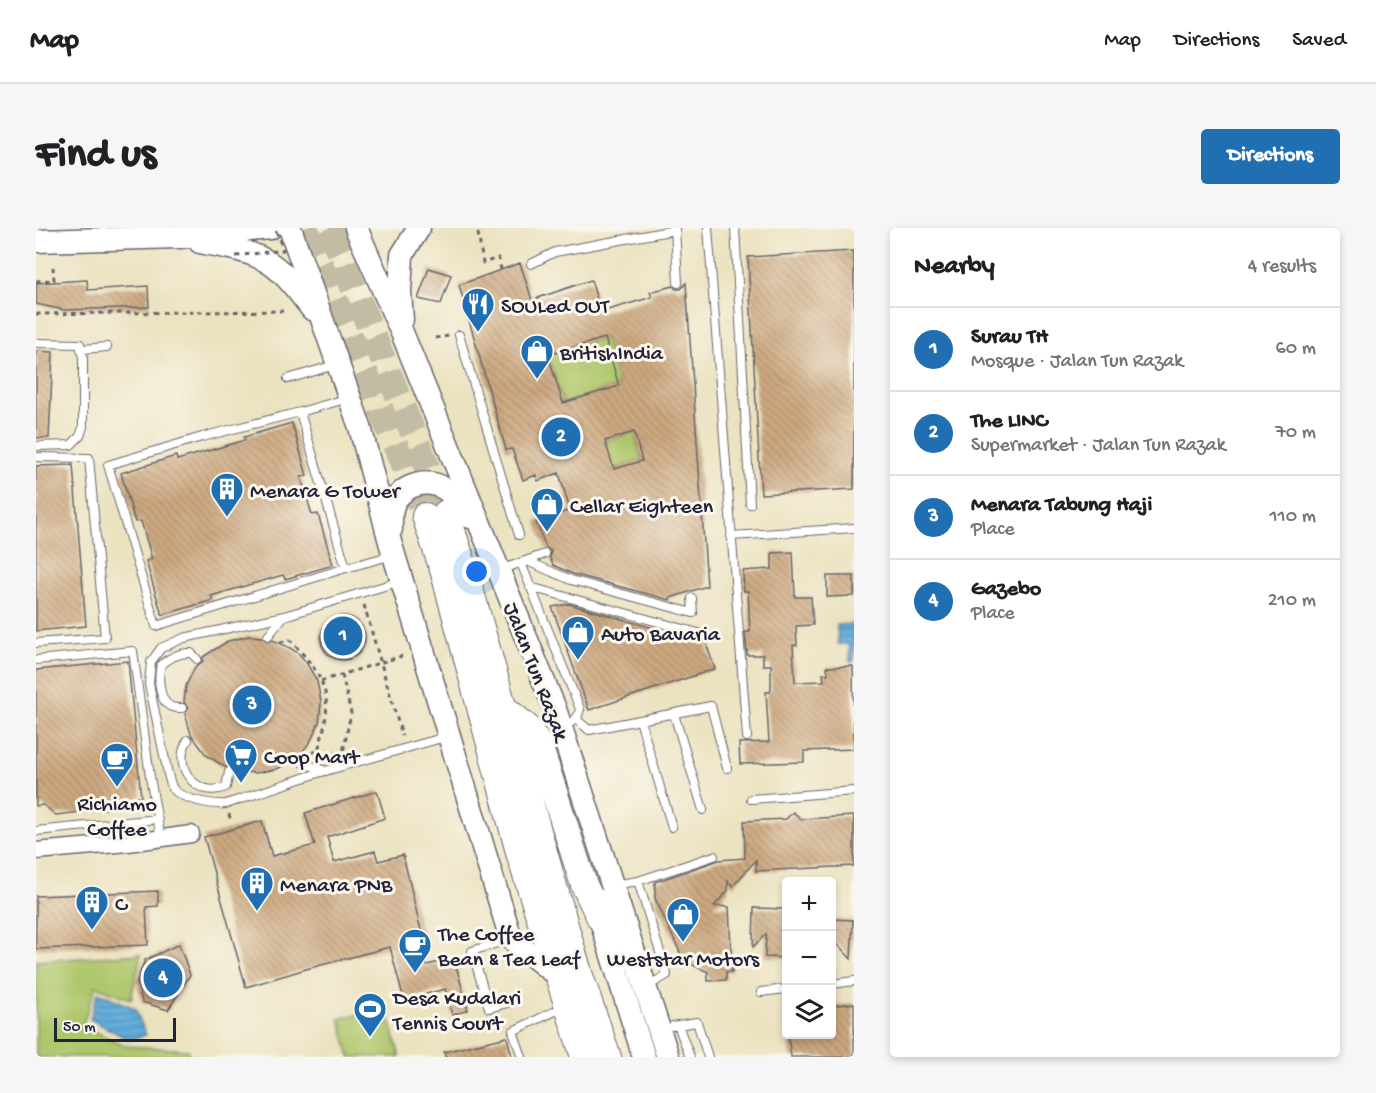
<!DOCTYPE html>
<meta charset="utf-8">
<style>
:root{--surface:#fff;--page:#f6f6f6;--text:#202124;--muted:#757577;--line:#e0e0e0;--accent:#1f6fb2}
body{margin:0;font-family:"Gochi Hand",sans-serif;background:var(--page);color:var(--text)}
.controls{position:absolute;right:18px;bottom:18px;display:grid;overflow:hidden;border-radius:6px;box-shadow:0 3px 9px #0003}
.controls button{width:54px;height:54px;display:grid;place-items:center;padding:0;border:0;border-bottom:2px solid var(--line);background:var(--surface);color:var(--text);font:30px sans-serif}
.scale{position:absolute;left:18px;bottom:15px;width:122px;box-sizing:border-box;padding-left:6px;border:3px solid #22223b;border-top:0;font-size:16px;line-height:21px;white-space:nowrap;color:#22223b;-webkit-text-stroke:4px #fbf7ec;paint-order:stroke}
.you{position:absolute;left:441px;top:344px;width:21px;height:21px;margin:-15px;border:4px solid #fff;border-radius:50%;background:#1a73e8;box-shadow:0 0 0 9px #1a73e833}
.badge{display:grid;place-items:center;width:39px;height:39px;border-radius:50%;background:var(--accent);color:#fff;font-size:20px;font-weight:700}
.pin{position:absolute;translate:-50% -50%;border:3px solid #fff;box-shadow:0 2px 6px #0006}
.list{margin:0;padding:0;list-style:none}
h2{display:flex;justify-content:space-between;align-items:center;height:78px;margin:0;padding:0 24px;font-size:26px}
h2 small{font-size:20px;font-weight:400;color:var(--muted)}
.list li{display:grid;grid-template-columns:39px 1fr auto;gap:18px;align-items:center;box-sizing:border-box;height:84px;padding:0 24px;border-top:2px solid var(--line)}
.list b{display:block;font-size:22px;white-space:nowrap}
.list p{margin:0;font-size:20px;white-space:nowrap;color:var(--muted)}
.list em{font-size:20px;font-style:normal;color:var(--muted)}
.icon{flex:none;width:33px;height:33px;fill:none;stroke:currentColor;stroke-width:2;stroke-linecap:round;stroke-linejoin:round}
.map{position:relative;flex:none;width:818px;height:829px;overflow:hidden;border-radius:6px}
header{display:flex;align-items:center;gap:36px;box-sizing:border-box;height:84px;padding:0 30px;background:var(--surface);border-bottom:2px solid var(--line)}
header strong{font-size:28px}
nav{display:flex;gap:33px;margin-inline-start:auto;font-size:21px}
.intro{display:flex;align-items:center;justify-content:space-between;box-sizing:border-box;height:144px;padding:0 36px}
h1{margin:0;font-size:42px}
.button{padding:15px 27px;border-radius:6px;background:var(--accent);color:#fff;font-size:21px;font-weight:700}
main{display:flex;gap:36px;padding:0 36px}
aside{flex:1;background:var(--surface);border-radius:6px;box-shadow:0 3px 9px #0003}
.map>svg:first-child{display:block}
.green{fill:#afc76c;stroke:#687454;stroke-width:1.5}
.water{fill:url(#water-rules);stroke:#42688b;stroke-width:1.5}
.building{fill:url(#building-back-hatch);fill-rule:evenodd}
.lines{fill:none;stroke-linecap:round;stroke-linejoin:round}
.primary-tunnel{stroke:#c3bca5;stroke-width:26;stroke-dasharray:26 13;stroke-linecap:butt}
.lane-casing{stroke:#68656a;stroke-width:10}
.street-casing{stroke:#68656a;stroke-width:19}
.secondary-casing{stroke:#68656a;stroke-width:25}
.primary-casing{stroke:#68656a;stroke-width:28}
.path{stroke:#68656a;stroke-width:3;stroke-dasharray:4.5 4.5;stroke-linecap:butt}
.lane{stroke:#fff;stroke-width:8}
.street{stroke:#fff;stroke-width:16}
.secondary{stroke:#fff;stroke-width:22}
.primary{stroke:#fff;stroke-width:26}
.path-bridge{stroke:#68656a;stroke-width:3;stroke-dasharray:4.5 4.5;stroke-linecap:butt}
.labels{text-anchor:middle;stroke-width:6;stroke-linejoin:round;paint-order:stroke}
.poi-label{font-size:22px;fill:#22223b;stroke:#fbf7ec;text-anchor:start}
.street-label{font-size:22px;fill:#22223b;stroke:#fbf7ec}
</style>
<header>
<strong>Map</strong>
<nav><a>Map</a><a>Directions</a><a>Saved</a></nav>
</header>
<div class="intro"><h1>Find us</h1><a class="button">Directions</a></div>
<main>
<div class="map">
<svg width="818" height="829" viewBox="0 0 818 829">
<defs>
<pattern id="water-rules" width="6" height="5" patternUnits="userSpaceOnUse" patternTransform="scale(1.5)"><rect width="6" height="5" fill="#62aedb"/><path d="M0 2.5h6" fill="none" stroke="#508db3"/></pattern>
<pattern id="building-back-hatch" width="6" height="6" patternUnits="userSpaceOnUse" patternTransform="scale(1.5)"><rect width="6" height="6" fill="#cda980"/><path d="M-1 5l2 2M0 0l6 6M5-1l2 2" fill="none" stroke="#a6896a"/></pattern>
</defs>
<rect width="100%" height="100%" fill="#fbf7ec"/>
<filter id="ink" filterUnits="userSpaceOnUse"><feTurbulence type="fractalNoise" baseFrequency=".0167" numOctaves="2"/><feDisplacementMap in="SourceGraphic" scale="12" xChannelSelector="R" yChannelSelector="G"/><feConvolveMatrix kernelMatrix="1 2 1 2 8 2 1 2 1" color-interpolation-filters="sRGB"/></filter>
<filter id="wash" filterUnits="userSpaceOnUse"><feTurbulence type="fractalNoise" baseFrequency=".008" numOctaves="4" result="noise"/><feDisplacementMap in="SourceGraphic" scale="24" xChannelSelector="R" yChannelSelector="G"/><feGaussianBlur stdDeviation="1.35" result="paint"/><feColorMatrix in="noise" values="0 0 0 0 0 0 0 0 0 0 0 0 0 0 0 0 0 1.4 0 .05"/><feComposite in="paint" operator="in"/></filter>
<g filter="url(#wash)">
<rect width="100%" height="100%" fill="#ebe2c0"/>
<path class="green" d="M569 110 583 158 527 175 512 127Z
M598 204 606 233 577 241 569 213Z
M105 726 95 771 60 758 46 798 91 818 152 822 153 829H0V733Z
M350 779 364 829H314L304 791Z"/>
<path class="water" d="M818 396V433L814 434 813 416H802L801 397Z
M62 764 99 780 110 807 93 812 54 791Z"/>
<g id="blocks">
<path class="building" d="M818 23V261L725 266 712 29Z
M484 35 496 72 555 52 565 84 616 69 614 64 637 58 640 61H645L650 55 671 358 634 370V372L537 346 517 337 514 330 515 323 510 320 500 294 534 282 523 245 501 253 500 247 487 252 476 221 470 222 423 57ZM569 110 583 158 527 175 512 127ZM598 204 606 233 578 241 569 213Z
M393 40 415 47 405 76 382 71Z
M51 52 52 62 112 58 113 79 28 82 0 76V55Z
M0 123 17 124 13 210H0Z
M256 195 271 248 265 249 276 287 282 286 297 337 249 351 247 347 175 368 177 372 126 387 110 333 116 331 105 293 99 294 85 245 140 228 141 232 209 212 208 209Z
M37 237 50 398 0 403V238Z
M757 324 759 369H775L777 397 760 398 761 417H757L759 454 788 453 787 446H792L791 439 817 438 818 521 768 523V534L704 536 703 515 733 514 730 464H734L735 462V437H727V427H711L709 404H714L712 363H708L707 343 736 341V325Z
M791 348H818V368L791 369Z
M533 376 670 415 679 441 553 482 516 379Z
M285 410a22 22 0 1 1 44 0a22 22 0 1 1-44 0Z
M213 408 226 409 232 414 237 412 254 420 263 426 270 434 281 453 285 474 283 495 274 514 267 523 250 536 241 541 220 545 199 543 194 538 189 539 170 527 155 506 149 486 152 481 148 474 150 458 159 439 167 433V429L192 413Z
M92 433 105 569 97 570 93 578 20 587 7 577 0 578V442Z
M341 563 349 590 291 609 298 634 339 623 342 633 367 627 387 711 377 713 384 739 418 730 432 782 416 787 409 761 368 772 354 719 270 741 210 759 168 609 226 593 236 628 279 617 269 585Z
M757 584 765 591 818 588V638L720 643V632L697 658 692 653V663L678 678 693 679 696 744H690V752L672 753V744L648 733 619 670V654L683 632 709 630 708 593 750 591Z
M122 663V678L110 679 112 717 0 721V668Z
M718 680 750 681V730L729 729 730 706 717 719Z
M795 691 817 692 815 731 795 709Z
M143 716 154 747 132 782 106 774 101 754 109 732Z
M818 775V829H755L752 807H795V778Z
M471 809 476 829H409L408 824Z"/>
</g>
</g>
<g filter="url(#ink)">
<use href="#blocks" fill-opacity="0" stroke="#68656a" stroke-width="1.5"/>
<g class="lines">
<path class="primary-tunnel" d="M269 0 389 288
M293 0 410 285"/>
<g class="lane-casing">
<path id="lane" d="M639 0 642 55
M672 0 711 509
M699 0 714 276
M495 36 519 24 639 2
M423 107 483 307
M0 115 44 116 47 129V199L44 208 35 217 0 218
M47 121 71 119
M252 151 302 136
M313 170 264 184 310 340 357 327
M264 184 166 209 72 237 120 398 310 340
M0 229 53 230 69 410 0 415
M695 308 818 300
M491 333 535 352 657 385 656 370
M485 335 544 481 542 488 536 494
M464 342 509 326
M365 353 248 388 148 410 125 420 115 434 113 456 132 546C133 550 135 557 137 561 147 572 176 577 190 576L282 545 413 508
M494 359 677 409
M232 408 248 388
M0 432 97 423 114 549 125 611
M146 480C143 480 139 480 136 479 122 474 122 448 125 437 134 429 143 424 155 425L161 431
M638 486 667 582
M540 491 553 502 675 478 691 540
M604 492 636 599
M152 512C135 537 160 572 190 559L193 544
M267 535 290 543
M715 571 818 563
M0 603 122 591
M602 653 631 747 610 759
M576 657 602 653 678 628
M474 711 436 723 453 780 475 774
M796 756 818 753
M725 764 750 761
M642 797 661 794 672 829
M637 798 642 797 654 829
M486 829 477 803 528 779"/>
</g>
<g class="street-casing">
<path id="street" d="M0 623 92 615 155 606"/>
</g>
<g class="secondary-casing">
<path id="secondary" d="M254 0 324 199 354 314 475 711 523 749
M320 0 367 107 519 481 632 829
M0 13 144 9 234 0
M164 14C187 19 215 22 235 36 251 47 263 65 276 81
M366 92 364 64 366 27 383 0
M355 301C355 292 354 281 359 273 369 256 392 250 409 261 419 268 426 280 434 289
M561 672 564 690 608 829"/>
</g>
<g class="primary-casing">
<path id="primary" d="M410 285 428 339 506 617 543 745 572 829
M389 288 408 345 484 628 548 829
M468 480 492 500 503 517 548 657 564 690"/>
</g>
<path class="path" d="M442 5 447 35 462 30 465 41
M0 53 18 52 17 39
M0 86 247 83
M399 110 413 108
M328 377 366 508
M244 414 254 412C291 451 299 469 282 522L276 525
M306 447 315 485 307 524
M285 453 366 428
M282 522 290 526 306 524
M193 586 195 594"/>
<use href="#lane" class="lane"/>
<use href="#street" class="street"/>
<use href="#secondary" class="secondary"/>
<use href="#primary" class="primary"/>
<path class="path-bridge" d="M200 28 247 22 239 0"/>
</g>
</g>
<defs>
<g id="restaurant-pin" transform="scale(1.725)"><path d="M0 17L-7.5 6A9.5 9.5 0 1 1 7.5 6Z" fill="#1f6fb2" stroke="#fbf7ec"/><path d="M-5-6h1v4h1v-4h1v4h1v-4h1v5L-1.5 .5V6h-2V.5L-5-1ZM5-6V6H3V1.5H1.5Q1.5-4 5-6Z" fill="#fff"/></g>
<g id="shop-pin" transform="scale(1.725)"><path d="M0 17L-7.5 6A9.5 9.5 0 1 1 7.5 6Z" fill="#1f6fb2" stroke="#fbf7ec"/><path d="M-5-2.5h2.3a2.7 3.5 0 0 1 5.4 0H5L5.5 6h-11ZM-1.5-2.5h3a1.5 2.3 0 0 0-3 0Z" fill="#fff"/></g>
<g id="building-pin" transform="scale(1.725)"><path d="M0 17L-7.5 6A9.5 9.5 0 1 1 7.5 6Z" fill="#1f6fb2" stroke="#fbf7ec"/><path d="M-4-6H4V6H1V3H-1V6H-4ZM-2.5-4.3h1.7v1.8h-1.7ZM.8-4.3h1.7v1.8H.8ZM-2.5-1h1.7V.8h-1.7ZM.8-1h1.7V.8H.8Z" fill="#fff"/></g>
<g id="supermarket-pin" transform="scale(1.725)"><path d="M0 17L-7.5 6A9.5 9.5 0 1 1 7.5 6Z" fill="#1f6fb2" stroke="#fbf7ec"/><path d="M-6-5.5h2.5l.6 2H6L4.5 2H-2.5L-4.4-4H-6ZM-1.5 3.2a1.3 1.3 0 1 0 .1 0ZM3 3.2a1.3 1.3 0 1 0 .1 0Z" fill="#fff"/></g>
<g id="cafe-pin" transform="scale(1.725)"><path d="M0 17L-7.5 6A9.5 9.5 0 1 1 7.5 6Z" fill="#1f6fb2" stroke="#fbf7ec"/><path d="M-5.5-4.5H6V0H3Q3 3.5 0 3.5H-2.5Q-5.5 3.5-5.5 0ZM3-3.2v2h1.7v-2ZM-6 4.5H4V6H-6Z" fill="#fff"/></g>
<g id="stadium-pin" transform="scale(1.725)"><path d="M0 17L-7.5 6A9.5 9.5 0 1 1 7.5 6Z" fill="#1f6fb2" stroke="#fbf7ec"/><path d="M0-5a6.5 5 0 1 0 0 10a6.5 5 0 1 0 0-10ZM-3.5-1.8h7v3.6h-7Z" fill="#fff"/></g>
</defs>
<g fill-rule="evenodd">
<use href="#restaurant-pin" x="442" y="76"/>
<use href="#shop-pin" x="501" y="123"/>
<use href="#building-pin" x="191" y="261"/>
<use href="#shop-pin" x="511" y="276"/>
<use href="#shop-pin" x="542" y="404"/>
<use href="#supermarket-pin" x="205" y="527"/>
<use href="#cafe-pin" x="81" y="531"/>
<use href="#building-pin" x="221" y="655"/>
<use href="#building-pin" x="56" y="674"/>
<use href="#shop-pin" x="647" y="686"/>
<use href="#cafe-pin" x="379" y="717"/>
<use href="#stadium-pin" x="334" y="781"/>
</g>
<g class="labels">
<g class="poi-label">
<text x="465" y="84">SOULed OUT</text>
<text x="524" y="131">BritishIndia</text>
<text x="214" y="269">Menara G Tower</text>
<text x="534" y="284">Cellar Eighteen</text>
<text x="565" y="412">Auto Bavaria</text>
<text x="228" y="535">Coop Mart</text>
<text x="81" y="582" text-anchor="middle">Richiamo<tspan x="81" dy="25">Coffee</tspan></text>
<text x="244" y="663">Menara PNB</text>
<text x="79" y="682">C</text>
<text x="402" y="712">The Coffee<tspan x="402" dy="25">Bean &amp; Tea Leaf</tspan></text>
<text x="647" y="737" text-anchor="middle">Weststar Motors</text>
<text x="357" y="776">Desa Kudalari<tspan x="357" dy="25">Tennis Court</tspan></text>
</g>
<g class="street-label">
<text transform="translate(502 443) rotate(69)" y="8">Jalan Tun Razak</text>
</g>
</g>
</svg>
<div class="controls">
<button>+</button>
<button>−</button>
<button><svg class="icon" aria-label="layers" viewBox="0 0 24 24"><path d="M12 4l9 5-9 5-9-5zM3 14l9 5 9-5"/></svg></button>
</div>
<div class="scale">50 m</div>
<div class="you"></div>
<div class="pin badge" style="left:307px;top:408px">1</div>
<div class="pin badge" style="left:525px;top:209px">2</div>
<div class="pin badge" style="left:216px;top:477px">3</div>
<div class="pin badge" style="left:127px;top:750px">4</div>
</div>
<aside>
<h2>Nearby<small>4 results</small></h2>
<ul class="list">
<li><span class="badge">1</span><div><b>Surau TH</b><p>Mosque · Jalan Tun Razak</p></div><em>60 m</em></li>
<li><span class="badge">2</span><div><b>The LINC</b><p>Supermarket · Jalan Tun Razak</p></div><em>70 m</em></li>
<li><span class="badge">3</span><div><b>Menara Tabung Haji</b><p>Place</p></div><em>110 m</em></li>
<li><span class="badge">4</span><div><b>Gazebo</b><p>Place</p></div><em>210 m</em></li>
</ul>
</aside>
</main>
